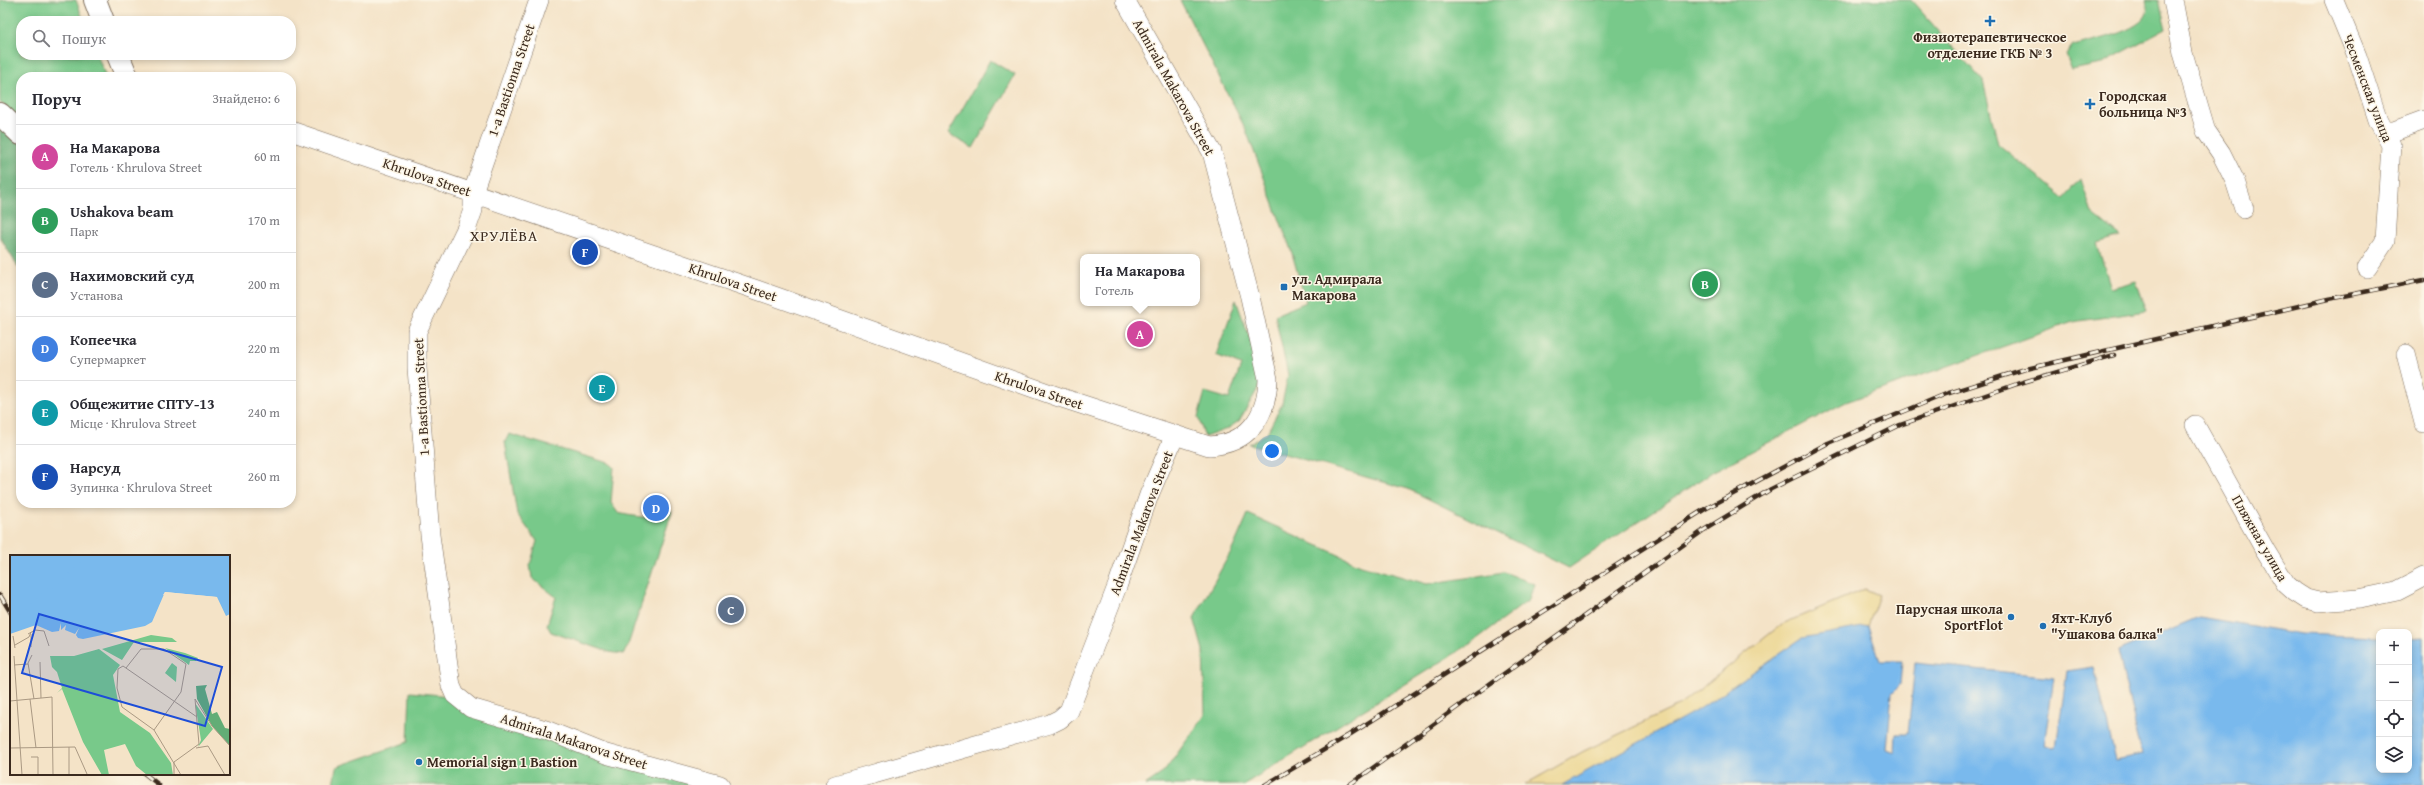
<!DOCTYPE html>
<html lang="uk">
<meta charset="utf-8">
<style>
:root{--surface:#fff;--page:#f7f7f7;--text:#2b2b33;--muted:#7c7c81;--line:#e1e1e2;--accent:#ea580c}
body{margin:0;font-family:"Gentium Book Plus",serif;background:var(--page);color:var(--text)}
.controls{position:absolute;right:12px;bottom:12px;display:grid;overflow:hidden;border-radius:8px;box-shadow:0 2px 6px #0003}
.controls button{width:36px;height:36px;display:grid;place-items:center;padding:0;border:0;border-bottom:1px solid var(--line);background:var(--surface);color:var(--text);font:20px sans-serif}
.you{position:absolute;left:1272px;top:451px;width:14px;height:14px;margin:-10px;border:3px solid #fff;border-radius:50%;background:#1a73e8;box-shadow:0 0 0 6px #1a73e833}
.badge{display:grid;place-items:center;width:26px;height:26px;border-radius:50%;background:var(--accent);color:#fff;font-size:13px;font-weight:700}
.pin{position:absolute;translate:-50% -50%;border:2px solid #fff;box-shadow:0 1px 4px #0006}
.popup{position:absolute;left:1080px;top:254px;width:120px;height:52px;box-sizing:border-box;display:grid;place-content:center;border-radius:8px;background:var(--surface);filter:drop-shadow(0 1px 3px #0005);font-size:13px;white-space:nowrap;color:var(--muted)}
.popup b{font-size:15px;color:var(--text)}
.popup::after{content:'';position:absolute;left:50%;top:100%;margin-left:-8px;border:8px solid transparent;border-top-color:var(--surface)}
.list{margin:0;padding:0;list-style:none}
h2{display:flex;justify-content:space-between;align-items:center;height:52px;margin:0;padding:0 16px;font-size:17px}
h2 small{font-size:13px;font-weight:400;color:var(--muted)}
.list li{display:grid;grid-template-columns:26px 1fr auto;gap:12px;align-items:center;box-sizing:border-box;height:64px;padding:0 16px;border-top:1px solid var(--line)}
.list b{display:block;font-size:15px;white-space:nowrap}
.list p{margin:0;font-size:13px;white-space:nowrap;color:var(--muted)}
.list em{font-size:13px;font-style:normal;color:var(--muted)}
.icon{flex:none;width:22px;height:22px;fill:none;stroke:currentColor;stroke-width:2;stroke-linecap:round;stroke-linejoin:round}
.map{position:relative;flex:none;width:2424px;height:785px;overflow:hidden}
.search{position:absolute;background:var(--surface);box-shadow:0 2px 6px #0003;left:16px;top:16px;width:280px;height:44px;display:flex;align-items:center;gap:10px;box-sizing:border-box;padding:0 14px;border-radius:16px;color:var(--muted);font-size:15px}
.panel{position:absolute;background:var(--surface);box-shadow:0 2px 6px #0003;left:16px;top:72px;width:280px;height:436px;border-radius:16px}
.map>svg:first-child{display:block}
.green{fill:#78c98a;stroke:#5a7a54}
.forest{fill:#62ad76;stroke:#4e6c4a}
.sand{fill:#eeda9e;stroke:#94825e}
.water{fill:#79b9ed;stroke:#5a7286}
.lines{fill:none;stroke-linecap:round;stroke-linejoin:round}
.street-casing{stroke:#7c6b59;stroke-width:20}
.secondary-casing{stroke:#7c6b59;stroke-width:24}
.street{stroke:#fff;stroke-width:19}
.secondary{stroke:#fff;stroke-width:22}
.rail-casing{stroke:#3b2a1e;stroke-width:4.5}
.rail{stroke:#fcf5e5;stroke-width:3;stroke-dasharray:9;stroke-linecap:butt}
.poi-dot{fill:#1f6fb2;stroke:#fcf5e5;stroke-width:1.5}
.labels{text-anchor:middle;stroke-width:3;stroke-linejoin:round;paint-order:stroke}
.poi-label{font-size:14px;font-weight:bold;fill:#3b2a1e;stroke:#fcf5e5;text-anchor:start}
.street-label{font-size:14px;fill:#3b2a1e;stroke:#fcf5e5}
.neighbourhood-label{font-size:15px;letter-spacing:1px;fill:#3b2a1e;stroke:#fcf5e5}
.inset-river{fill:none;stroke:#79b9ed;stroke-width:2}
.inset-road{fill:none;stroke:#aa9983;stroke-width:1}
.view{fill:#1d4ed8;fill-opacity:0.15;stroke:#1d4ed8;stroke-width:2}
.inset-edge{fill:none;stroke:#3b2a1e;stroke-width:2}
</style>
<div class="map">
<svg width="2424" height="785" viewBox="0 0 2424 785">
<rect width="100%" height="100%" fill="#fcf5e5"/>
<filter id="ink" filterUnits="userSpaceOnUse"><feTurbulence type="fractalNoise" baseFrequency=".025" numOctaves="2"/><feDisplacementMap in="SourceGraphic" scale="8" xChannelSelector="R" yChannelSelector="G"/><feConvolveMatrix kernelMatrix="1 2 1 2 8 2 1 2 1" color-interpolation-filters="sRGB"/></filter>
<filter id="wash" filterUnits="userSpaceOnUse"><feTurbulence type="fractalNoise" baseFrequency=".012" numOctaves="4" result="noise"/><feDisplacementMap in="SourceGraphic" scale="16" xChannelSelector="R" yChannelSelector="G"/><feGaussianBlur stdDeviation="0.9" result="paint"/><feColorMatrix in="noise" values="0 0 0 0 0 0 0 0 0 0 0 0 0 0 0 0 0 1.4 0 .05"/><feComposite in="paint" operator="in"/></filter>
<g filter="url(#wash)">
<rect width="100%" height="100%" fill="#f4e3c7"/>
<path class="green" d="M0 0H76L84 21H21V55H97L106 77H21V123L0 102Z
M1180 0H1911L1983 81 1998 144 2064 198 2081 179 2092 214 2121 237 2097 244 2111 288 2136 281 2147 311 2073 322 1846 402 1712 472 1569 568 1408 489 1249 444 1267 433 1282 404 1288 375 1275 315 1306 302 1291 250 1246 130Z
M2146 0H2159L2166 29 2101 64 2072 70 2066 55 2073 46C2088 42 2144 31 2147 12 2148 9 2147 4 2146 0Z
M990 60 1015 75 973 148 948 134Z
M1236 300 1261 369 1259 387 1239 421 1227 429 1205 437 1198 417 1205 392 1229 399 1241 365 1216 355Z
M509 434 609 463 614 467 611 503 618 513C632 517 644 516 657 520L663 508 672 512 627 648 623 654 609 652 551 632 547 625 556 597 532 578 530 565 537 541 517 514 505 442Z
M1248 514 1361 565 1427 584 1504 572 1534 584 1529 600 1470 644 1243 785H1145L1164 772 1205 715 1203 650 1194 618 1233 548Z
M410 692 460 697 721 785H333L336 767 408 742Z"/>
<path class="forest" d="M0 118 21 139V272L0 237Z"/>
<path class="sand" d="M1865 589 1879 595 1868 626 1811 640 1602 785H1524L1584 751 1680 705 1782 624Z"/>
<path class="water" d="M2199 617 2301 634 2379 637V770H2409V638L2424 637V785H1562L1701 708 1802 638 1868 626 1880 661H1902L1900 685 1892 693 1887 749 1895 752 1896 734H1908L1915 663 2054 677 2044 746 2056 747 2067 671 2094 667 2116 761 2142 755 2118 651Z"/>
</g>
<g filter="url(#ink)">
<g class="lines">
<g class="street-casing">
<path id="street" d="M539 0 473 192V210L467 227 417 331V368L430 535 451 686 455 695 471 708 546 730 606 754 720 785
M2173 0 2183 53 2206 131 2221 153 2235 181 2244 209
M2334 0 2357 56 2378 120 2391 145 2385 241 2367 268
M291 131 757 290 1059 397 1209 446C1248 444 1267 417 1268 379L1250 297 1212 152 1125 0
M2386 134 2424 120
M2406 354 2424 423
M2195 425 2265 550 2286 584 2295 592 2306 599 2318 602 2359 599 2397 591 2424 577
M835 785 1050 724 1060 719 1069 711 1118 584 1149 495 1175 435"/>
</g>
<g class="secondary-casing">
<path id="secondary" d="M95 0 103 21
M118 55 127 77
M0 114 21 134"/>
</g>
<use href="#street" class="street"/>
<use href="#secondary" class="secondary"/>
<g class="rail-casing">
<path id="rail" d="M0 595 11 613
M145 774 159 785
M1265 785 1349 735 1705 509 1828 443 1946 394 2022 370 2329 299 2424 280
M1349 785 1704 530 1771 489 1900 425 2017 384 2114 355"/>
</g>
<use href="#rail" class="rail"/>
</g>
</g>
<g class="poi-dot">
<path d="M1988 15h4v4h4v4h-4v4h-4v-4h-4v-4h4z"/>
<path d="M2088 98h4v4h4v4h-4v4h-4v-4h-4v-4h4z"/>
<rect x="1280" y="283" width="8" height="8" rx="2"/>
<circle cx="2011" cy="617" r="4"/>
<circle cx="2043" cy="626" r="4"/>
<circle cx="419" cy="762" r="4"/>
</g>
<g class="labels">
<g class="poi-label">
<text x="1990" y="42" text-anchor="middle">Физиотерапевтическое<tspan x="1990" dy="16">отделение ГКБ № 3</tspan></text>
<text x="2099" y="101">Городская<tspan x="2099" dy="16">больница №3</tspan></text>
<text x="1292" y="284">ул. Адмирала<tspan x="1292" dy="16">Макарова</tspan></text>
<text x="2003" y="614" text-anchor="end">Парусная школа<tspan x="2003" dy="16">SportFlot</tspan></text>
<text x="2051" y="623">Яхт-Клуб<tspan x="2051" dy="16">"Ушакова балка"</tspan></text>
<text x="427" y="767">Memorial sign 1 Bastion</text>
</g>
<g class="street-label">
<text transform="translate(511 80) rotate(-71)" y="5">1-a Bastionna Street</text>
<text transform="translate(1174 87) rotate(61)" y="5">Admirala Makarova Street</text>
<text transform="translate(2368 88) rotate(69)" y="5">Чесменская улица</text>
<text transform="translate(427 177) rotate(19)" y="5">Khrulova Street</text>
<text transform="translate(733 282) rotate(19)" y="5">Khrulova Street</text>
<text transform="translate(1039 390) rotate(19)" y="5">Khrulova Street</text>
<text transform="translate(421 397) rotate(-93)" y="5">1-a Bastionna Street</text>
<text transform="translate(1141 523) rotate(-69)" y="5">Admirala Makarova Street</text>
<text transform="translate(2260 538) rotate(60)" y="5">Пляжная улица</text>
<text transform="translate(574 741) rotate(18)" y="5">Admirala Makarova Street</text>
</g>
<g class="neighbourhood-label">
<text x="504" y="241">ХРУЛЁВА</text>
</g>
</g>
<g transform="translate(10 555)">
<rect width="220" height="220" fill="#f4e3c7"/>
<path d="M141 80 162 83 167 87H124L112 105 92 94ZM155 93 175 98 188 103 186 106H180L179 110ZM89 94 110 110 103 120 110 157 140 178 161 208 163 220H137L126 211 115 189 94 195 99 220H92L73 187 52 134 47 138 52 133 47 117 42 112 40 101H64ZM162 108 167 112 166 127 155 118ZM185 148 203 174 188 192 191 185Z" fill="#78c98a"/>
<path d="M197 130 195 134 202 159 207 157 215 173 220 174V191L202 171 187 144 186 131Z" fill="#62ad76"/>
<path d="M0 0H220V59L216 61 207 42 155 37 142 67 135 71 73 84 68 83 66 80 69 73 65 79 55 75 56 70 51 75V68L49 76 42 77 26 70 0 79Z" fill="#79b9ed"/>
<path d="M155 37 207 42 206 44 153 40Z" fill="#f4e3c7"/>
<path class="inset-river" d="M0 67 80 0"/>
<path class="inset-road" d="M18 79 25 75 34 76 39 91M3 81 5 93M5 90 19 82 21 77M21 92V79M22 100 18 108 24 144M4 101 12 220M30 107 31 143M4 110 18 109M116 113 131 94H154L176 109 171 137 144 175M20 144 26 193M0 146 42 142 43 220M59 192V220M0 193 65 192 77 219M186 193 198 191 215 220M21 202H28V220M164 220V207L189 189 185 144 202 171 220 191M171 220 144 175 112 152 107 133 108 114 113 111 187 162"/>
<path class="view" d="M29 59 212 112 195 171 12 118Z"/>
<rect width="220" height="220" class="inset-edge"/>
</g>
</svg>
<div class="controls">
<button>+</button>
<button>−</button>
<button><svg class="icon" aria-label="locate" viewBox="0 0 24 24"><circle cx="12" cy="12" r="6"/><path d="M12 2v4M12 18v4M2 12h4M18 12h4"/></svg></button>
<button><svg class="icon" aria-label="layers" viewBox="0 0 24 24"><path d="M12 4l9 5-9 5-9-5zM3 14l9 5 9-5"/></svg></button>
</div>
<div class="you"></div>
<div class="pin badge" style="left:1140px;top:334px;background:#d1479c">A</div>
<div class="popup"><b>На Макарова</b>Готель</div>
<div class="pin badge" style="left:1705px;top:284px;background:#2e9e5b">B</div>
<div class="pin badge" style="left:731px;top:610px;background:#5c6f8a">C</div>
<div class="pin badge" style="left:656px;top:508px;background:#3f7fe0">D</div>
<div class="pin badge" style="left:602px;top:388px;background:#0f9aa8">E</div>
<div class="pin badge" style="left:585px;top:252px;background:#1a4fb4">F</div>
<div class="search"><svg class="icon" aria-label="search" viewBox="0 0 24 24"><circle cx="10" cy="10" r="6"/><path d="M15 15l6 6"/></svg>Пошук</div>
<section class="panel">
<h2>Поруч<small>Знайдено: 6</small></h2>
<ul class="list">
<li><span class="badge" style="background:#d1479c">A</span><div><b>На Макарова</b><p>Готель · Khrulova Street</p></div><em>60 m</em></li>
<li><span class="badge" style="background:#2e9e5b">B</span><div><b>Ushakova beam</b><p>Парк</p></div><em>170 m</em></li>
<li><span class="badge" style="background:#5c6f8a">C</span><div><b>Нахимовский суд</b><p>Установа</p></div><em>200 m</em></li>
<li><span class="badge" style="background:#3f7fe0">D</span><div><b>Копеечка</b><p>Супермаркет</p></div><em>220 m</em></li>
<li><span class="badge" style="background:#0f9aa8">E</span><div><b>Общежитие СПТУ-13</b><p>Місце · Khrulova Street</p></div><em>240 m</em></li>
<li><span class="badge" style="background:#1a4fb4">F</span><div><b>Нарсуд</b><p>Зупинка · Khrulova Street</p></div><em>260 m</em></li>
</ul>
</section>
</div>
